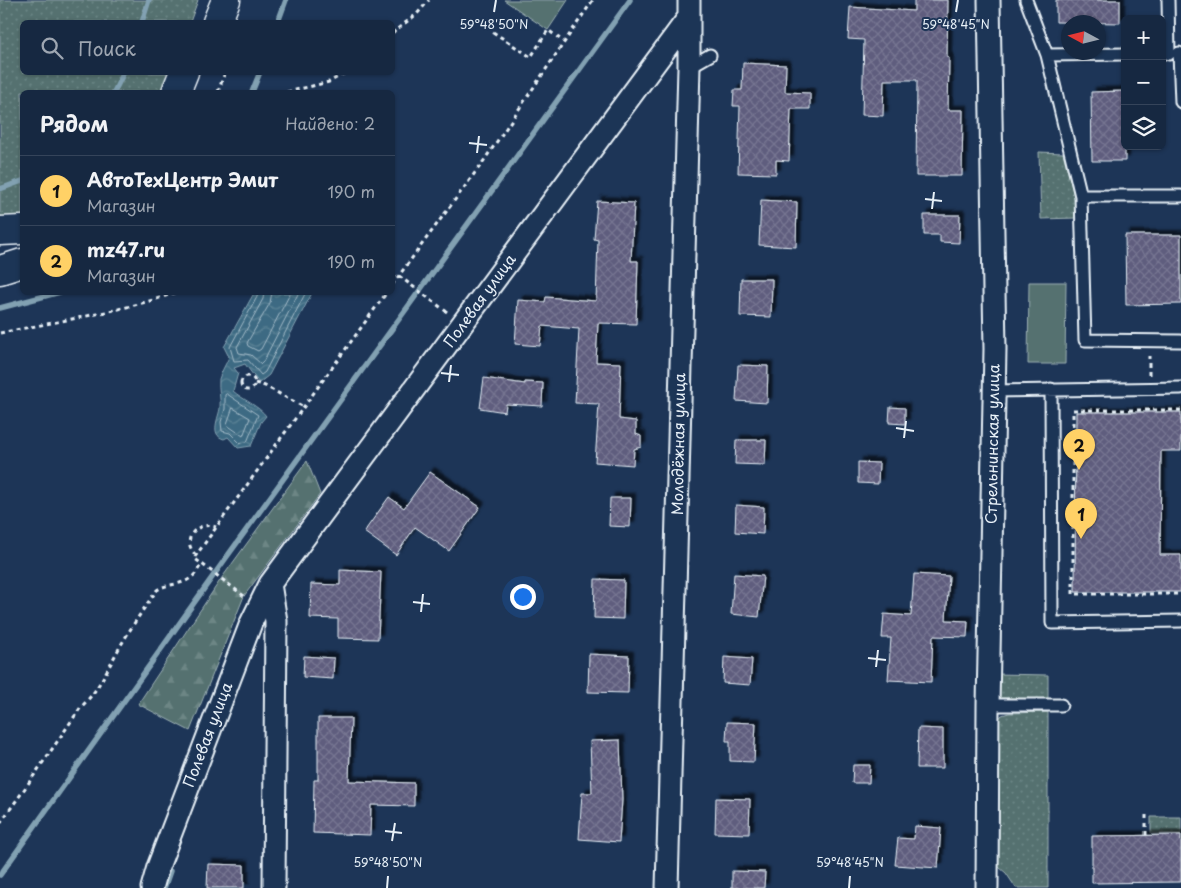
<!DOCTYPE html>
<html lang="ru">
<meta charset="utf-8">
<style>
:root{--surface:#162841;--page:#1f3048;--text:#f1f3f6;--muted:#9ea6b1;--line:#35445a;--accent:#ffd166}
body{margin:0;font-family:"Playpen Sans",sans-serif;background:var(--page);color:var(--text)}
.controls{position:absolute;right:15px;top:15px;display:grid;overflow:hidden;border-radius:8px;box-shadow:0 1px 4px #0004}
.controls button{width:45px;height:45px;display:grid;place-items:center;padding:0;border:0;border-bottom:1px solid var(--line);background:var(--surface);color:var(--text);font:25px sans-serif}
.compass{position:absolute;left:1061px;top:15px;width:45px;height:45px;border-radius:50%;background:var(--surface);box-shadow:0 1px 4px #0004;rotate:277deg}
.you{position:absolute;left:522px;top:596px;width:18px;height:18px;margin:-12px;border:4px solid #fff;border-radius:50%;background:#1a73e8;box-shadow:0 0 0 8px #1a73e833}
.badge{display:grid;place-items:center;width:32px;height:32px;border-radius:50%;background:var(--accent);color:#111;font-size:16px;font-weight:700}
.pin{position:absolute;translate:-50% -41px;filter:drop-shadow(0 1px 2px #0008)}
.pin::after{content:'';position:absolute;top:26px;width:18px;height:15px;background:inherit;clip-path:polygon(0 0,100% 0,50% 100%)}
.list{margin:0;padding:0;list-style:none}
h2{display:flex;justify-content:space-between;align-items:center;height:65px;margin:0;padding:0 20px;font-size:21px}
h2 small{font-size:16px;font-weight:400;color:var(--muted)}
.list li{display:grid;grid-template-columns:32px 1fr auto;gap:15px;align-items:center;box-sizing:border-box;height:70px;padding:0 20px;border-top:1px solid var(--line)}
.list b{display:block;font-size:19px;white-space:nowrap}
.list p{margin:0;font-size:16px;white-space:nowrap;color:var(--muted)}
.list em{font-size:16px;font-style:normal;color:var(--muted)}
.icon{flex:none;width:28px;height:28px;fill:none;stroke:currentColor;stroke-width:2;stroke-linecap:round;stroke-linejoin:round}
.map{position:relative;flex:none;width:1181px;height:888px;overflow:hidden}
.search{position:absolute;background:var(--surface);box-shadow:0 1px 4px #0004;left:20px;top:20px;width:375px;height:55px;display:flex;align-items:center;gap:12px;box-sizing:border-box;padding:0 18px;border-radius:8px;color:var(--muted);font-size:19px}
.panel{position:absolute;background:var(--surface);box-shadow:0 1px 4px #0004;left:20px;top:90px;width:375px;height:205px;border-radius:8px}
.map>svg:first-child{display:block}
.grass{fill:url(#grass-dots);stroke:#9eb1b4}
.forest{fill:url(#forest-firs);stroke:#9eb1b4}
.garden{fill:#547170;stroke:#9eb1b4}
.water{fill:url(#water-waves);stroke:#82a1b2}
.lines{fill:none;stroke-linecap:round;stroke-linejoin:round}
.shore{stroke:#a4bbc9;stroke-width:1}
.stream{stroke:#82a1b2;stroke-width:5.5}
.building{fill:url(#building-cross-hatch);stroke:#e8f1f8;filter:url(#shadow)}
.lane-casing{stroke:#e8f1f8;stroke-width:15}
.street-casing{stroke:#e8f1f8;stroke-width:25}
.secondary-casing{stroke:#e8f1f8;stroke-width:31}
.path{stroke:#e8f1f8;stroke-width:3;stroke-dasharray:4 4;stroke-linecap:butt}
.lane{stroke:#1d3557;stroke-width:11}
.street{stroke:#1d3557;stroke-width:21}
.secondary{stroke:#1d3557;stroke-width:28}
.ticks{fill:none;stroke:#e8f1f8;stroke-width:2}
.labels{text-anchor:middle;stroke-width:4;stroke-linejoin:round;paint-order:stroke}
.street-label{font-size:15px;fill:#e8f1f8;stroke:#1d3557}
.ticks-label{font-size:12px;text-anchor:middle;fill:#e8f1f8;stroke:#1d3557;stroke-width:4;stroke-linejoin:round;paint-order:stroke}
</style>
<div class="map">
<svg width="1181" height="888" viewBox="0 0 1181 888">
<defs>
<pattern id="grass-dots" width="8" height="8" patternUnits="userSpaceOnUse" patternTransform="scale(1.25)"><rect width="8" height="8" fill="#547170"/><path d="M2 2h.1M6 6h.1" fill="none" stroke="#6d8685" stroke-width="1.8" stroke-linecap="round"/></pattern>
<pattern id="forest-firs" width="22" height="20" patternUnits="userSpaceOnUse" patternTransform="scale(1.25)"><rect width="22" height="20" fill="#547170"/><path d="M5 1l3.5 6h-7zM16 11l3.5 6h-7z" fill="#6d8685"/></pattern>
<pattern id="water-waves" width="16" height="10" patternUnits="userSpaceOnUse" patternTransform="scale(1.25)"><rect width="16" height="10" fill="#3e6b83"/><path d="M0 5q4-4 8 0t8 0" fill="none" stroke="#5a8195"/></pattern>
<pattern id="building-cross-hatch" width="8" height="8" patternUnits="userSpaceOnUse" patternTransform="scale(1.25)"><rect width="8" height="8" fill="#5f5d7e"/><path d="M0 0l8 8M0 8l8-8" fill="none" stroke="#767591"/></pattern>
<filter id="shadow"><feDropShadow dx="4.5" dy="-4.5" stdDeviation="1" flood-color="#0009"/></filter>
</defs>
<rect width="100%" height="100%" fill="#1d3557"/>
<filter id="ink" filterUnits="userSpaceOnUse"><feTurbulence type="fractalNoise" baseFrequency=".02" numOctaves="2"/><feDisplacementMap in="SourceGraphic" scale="10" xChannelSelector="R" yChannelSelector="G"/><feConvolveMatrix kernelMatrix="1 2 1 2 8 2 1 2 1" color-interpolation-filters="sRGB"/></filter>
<g filter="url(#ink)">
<path class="grass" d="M0 0H198L190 22H22V72L171 73 164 92H22V220L0 222Z
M1039 152 1063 153 1074 196 1076 218 1041 219Z
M995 674 1048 675V699L1000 698 995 685Z
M1048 712V888H1016L1006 873 994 863 997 721 1002 715 1009 713Z
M1151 817H1181V834L1151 833Z"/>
<path class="forest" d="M307 461 320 494 244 596 190 731 138 704 221 579Z"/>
<path class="garden" d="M504 0H568L548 30Z
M1029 282H1066L1065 364H1028Z"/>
<path class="water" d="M254 293H312L269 375 259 383 245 364 234 368 238 373 233 391C242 399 260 407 266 416L261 422 251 446 238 448 228 437 224 439C209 435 219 417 220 408 221 398 218 389 219 379 221 372 226 364 229 357L224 347Z"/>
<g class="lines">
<path class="shore" d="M258 292 257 297 230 347 234 361 248 360 261 375 265 372 306 292
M264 292 263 299 237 347 239 353 251 355 261 364 263 362 299 292
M272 292 270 303 247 343 248 346 258 351 261 349 291 292
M227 394 258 415 247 442 240 443 230 433 222 431 221 422 225 409V395Z
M233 408 250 418 243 436 227 425Z"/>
<path class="stream" d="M142 22 149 0
M278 22 286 0
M114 92 124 72
M252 92 260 72
M0 189 22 181
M0 308 60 292
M0 875 226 558 630 0
M164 888 170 871"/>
</g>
<path class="building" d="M914 0H948L947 57 949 58 948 110H963L962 176H916L917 80H884L883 116 862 115 864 40 848 39 850 7 914 11Z
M1056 0H1120V23L1056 22Z
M743 63 786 65 785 92 810 93V109H791L789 161 776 160V174L738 173 740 106H733L734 90H742Z
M1125 91V161H1092L1091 92Z
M761 200 797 202 796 247 759 245Z
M597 201 634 203 631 261H638L636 324 598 323 596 362 621 363 619 419 636 421V434L641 436V447L634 449 633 465 595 462 599 404 575 403 579 329 542 326 540 346 515 344 518 300 545 302 546 297 596 301 598 240 594 239Z
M924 215H960L959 243 940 242V235H924Z
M1125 235H1181V304L1126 305Z
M741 279H772L771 317 740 316Z
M738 365 768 366 767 403 736 401Z
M484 378 525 384V382L543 383 542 406 506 404 505 412 480 408Z
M890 407 905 408V424L889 423Z
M1076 412H1181V451H1161L1160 555H1181V592H1075Z
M736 440H766L765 465 735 464Z
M858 462 879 463 878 484 858 483Z
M430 472 480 507 449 551 415 527 396 555 364 532 389 497 404 508Z
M610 498H631L630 527 609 526Z
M736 505 764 507 763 534 735 532Z
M340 570 381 572 378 639 338 638V619L310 618 311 584 340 585Z
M734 574 763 576 759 617 731 614Z
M914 574 949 576 946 620 968 621 967 637 933 636 931 682 888 680 891 638H882L884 614 911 616Z
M595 579 624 580 623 619 594 618Z
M589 654 629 656 628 693 588 692Z
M304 656 334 658 333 679 303 677Z
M724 657 752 659 750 685 723 683Z
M318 718H351L349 781 414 783V806L371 805 370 835 313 833 314 780H318Z
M727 722 756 723 754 762 730 761V741H726Z
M918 728 943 729V768H917Z
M620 740 622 800 619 842 579 839 582 793H592L590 741Z
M853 765H870L869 783H852Z
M716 798 750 799 749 834 715 833Z
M915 826 941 828 938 868 895 865 898 838 914 839Z
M1181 835V882L1092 883V836Z
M208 864 244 865V888H207Z
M732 871 765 872 764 888H732Z"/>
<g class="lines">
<g class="lane-casing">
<path id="lane" d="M1026 0 1047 55 1125 54
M1168 0 1169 54
M1179 53 1181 102
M1047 55 1081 196 1085 340 1181 341
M689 67 710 55
M1081 196H1181
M1051 389 1052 623 1181 621
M994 391 1181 388
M988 705H1061"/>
</g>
<g class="street-casing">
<path id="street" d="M270 584 276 621 274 888
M152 888 158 867 251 623 270 584 689 17
M667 888 689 67V0
M987 888 988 705 995 349 989 0"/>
</g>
<g class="secondary-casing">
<path id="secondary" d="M217 22 226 0
M176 92 184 72
M0 231 22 230
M0 270 22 263"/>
</g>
<path class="path" d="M493 32 531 57 548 30 564 42
M392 33 417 14 429 0
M218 92 225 72
M287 92 329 82 347 72
M399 276 447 312
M392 285 483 162 593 0
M0 333C59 321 120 312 178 292
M1149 375V356
M241 383a7 7 0 1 1 14 0a7 7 0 1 1-14 0Z
M255 383 265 386 304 407
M1181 410H1073V594H1181
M196 555C179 539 198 520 216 527
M244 596 194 558 387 292
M0 823C28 785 54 746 81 707 99 690 108 667 121 645 132 626 144 608 157 590 167 583 182 586 192 577 196 574 199 568 201 564
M1146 835V813"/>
<use href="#lane" class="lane"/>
<use href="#street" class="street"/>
<use href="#secondary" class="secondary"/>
</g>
</g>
<path class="ticks" d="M494 12 496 0M956 12 958 0M469 143 487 145M477 153 479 136M925 199 942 201M932 209 934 192M441 373 459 375M449 382 451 365M896 428 914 431M904 438 906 421M413 602 430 604M421 612 423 594M868 658 886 660M876 667 878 650M385 831 402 833M392 841 395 823M387 888 388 876M849 888 850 876"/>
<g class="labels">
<g class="street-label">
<text transform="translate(480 301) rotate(-54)" y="5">Полевая улица</text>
<text transform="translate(679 444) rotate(-89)" y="5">Молодёжная улица</text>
<text transform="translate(993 444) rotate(-89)" y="5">Стрельнинская улица</text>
<text transform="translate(208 735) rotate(-69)" y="5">Полевая улица</text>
</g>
</g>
<g class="ticks-label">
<text x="494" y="29">59°48'50"N</text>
<text x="956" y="29">59°48'45"N</text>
<text x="388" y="867">59°48'50"N</text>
<text x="850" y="867">59°48'45"N</text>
</g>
</svg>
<div class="controls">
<button>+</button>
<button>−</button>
<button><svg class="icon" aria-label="layers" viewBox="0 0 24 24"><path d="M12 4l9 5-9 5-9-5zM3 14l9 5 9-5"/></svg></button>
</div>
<svg class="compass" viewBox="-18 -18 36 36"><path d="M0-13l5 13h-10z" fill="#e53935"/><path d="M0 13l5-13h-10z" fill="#9ea6b1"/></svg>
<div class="you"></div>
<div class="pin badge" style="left:1081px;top:539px">1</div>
<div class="pin badge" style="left:1079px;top:470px">2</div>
<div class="search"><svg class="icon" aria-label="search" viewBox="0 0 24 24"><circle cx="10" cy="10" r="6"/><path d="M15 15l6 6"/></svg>Поиск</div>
<section class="panel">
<h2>Рядом<small>Найдено: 2</small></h2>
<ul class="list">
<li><span class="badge">1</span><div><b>АвтоТехЦентр Эмит</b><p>Магазин</p></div><em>190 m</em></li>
<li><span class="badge">2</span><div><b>mz47.ru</b><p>Магазин</p></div><em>190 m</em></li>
</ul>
</section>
</div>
